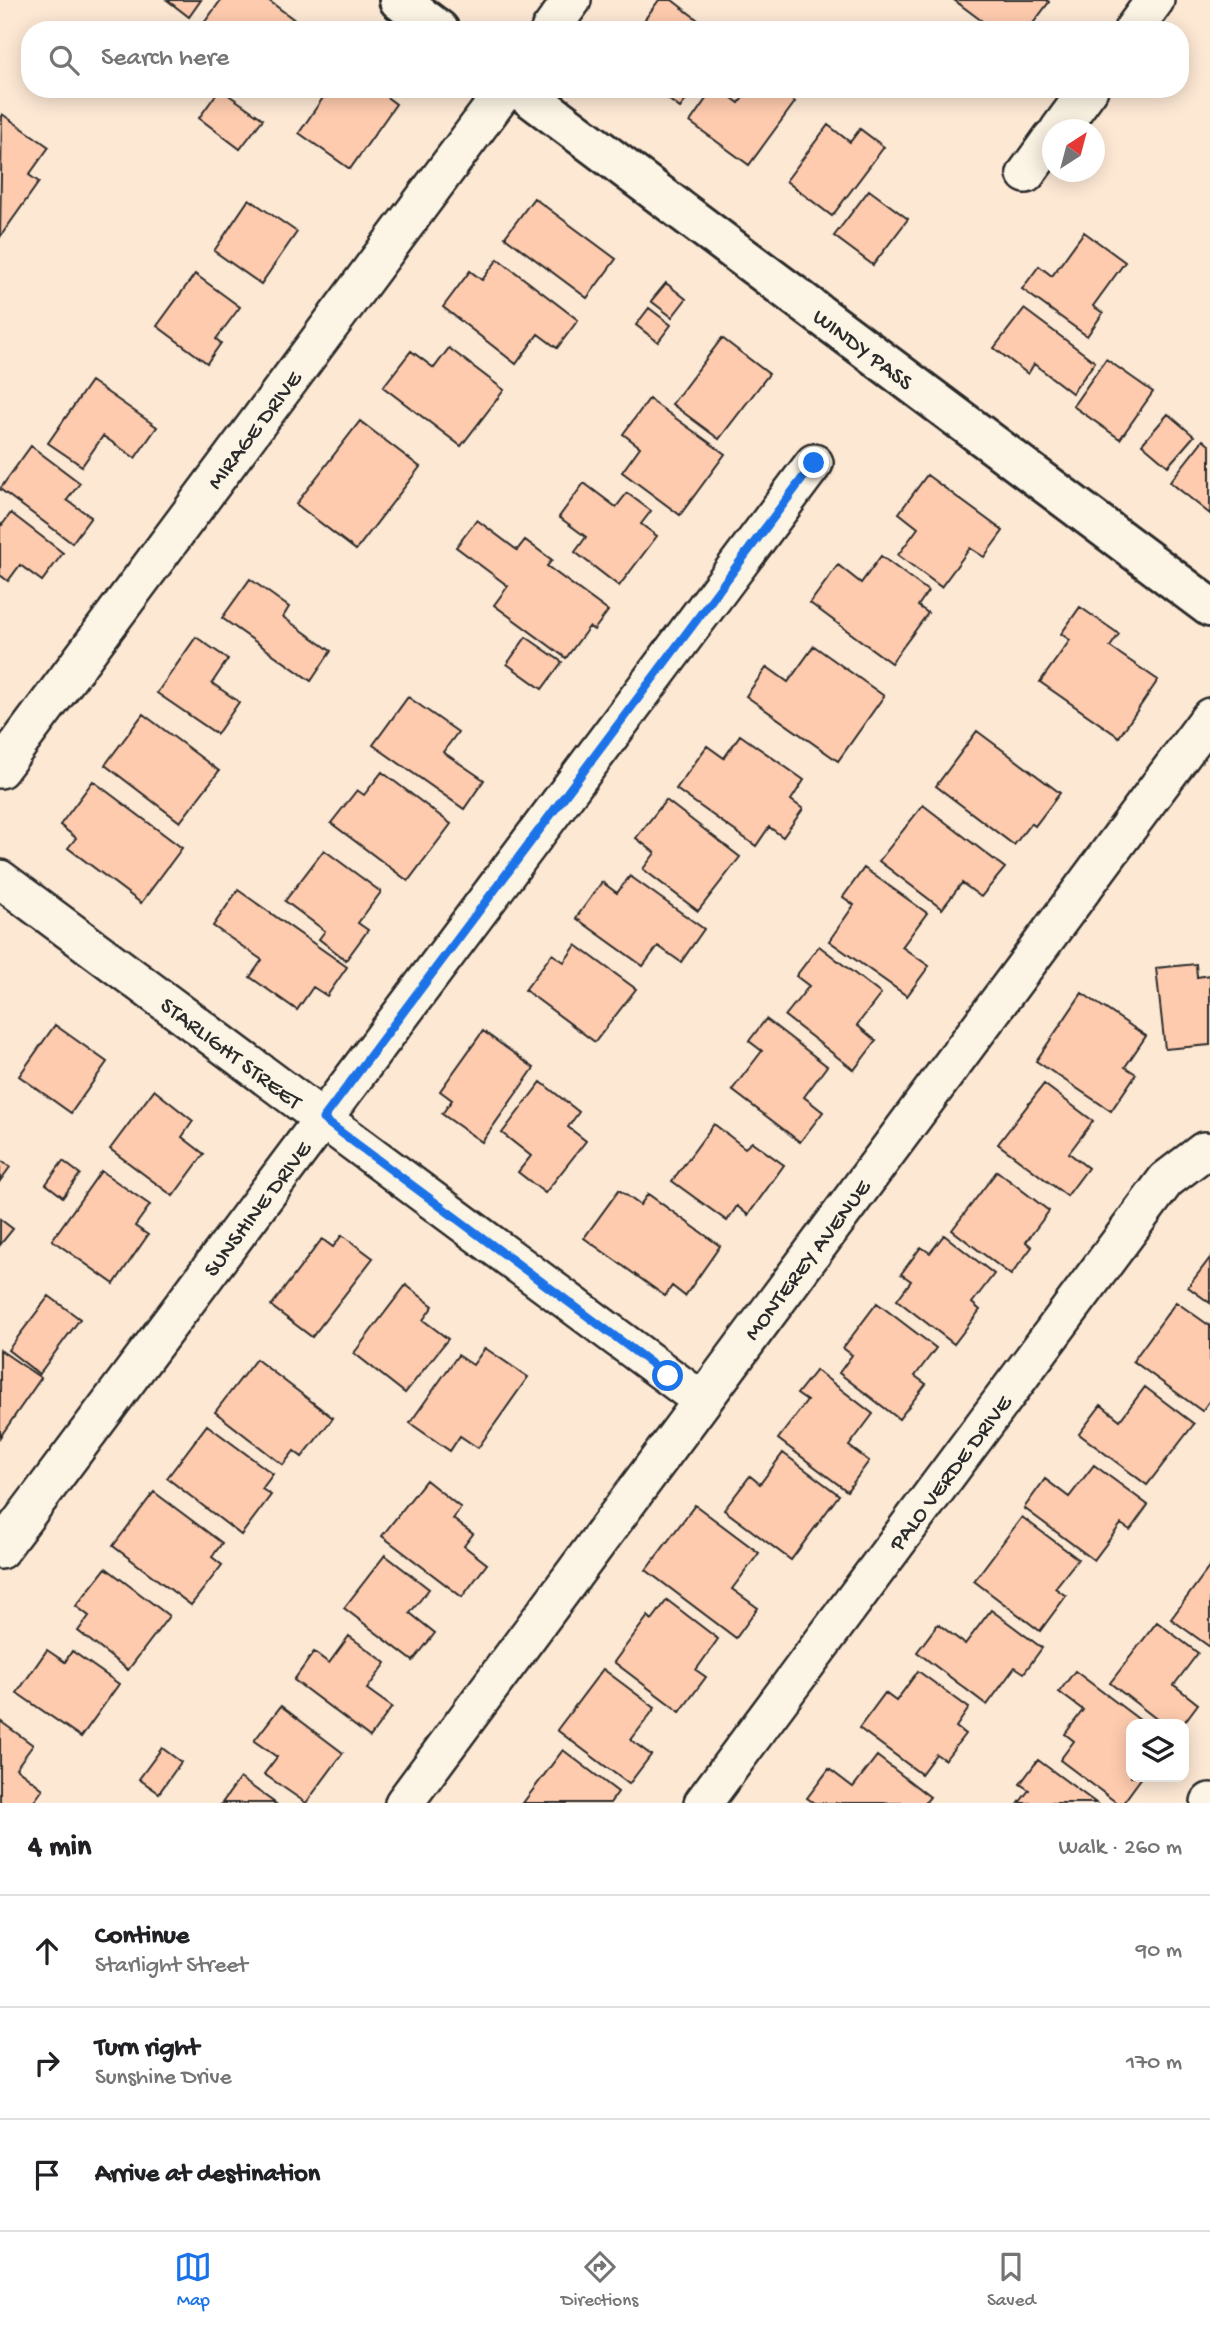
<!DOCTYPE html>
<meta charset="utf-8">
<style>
:root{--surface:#fff;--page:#f2f2f2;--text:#202124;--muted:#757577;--line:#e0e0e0;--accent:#1a73e8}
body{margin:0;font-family:"Gochi Hand",sans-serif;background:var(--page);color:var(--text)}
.controls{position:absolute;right:21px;bottom:21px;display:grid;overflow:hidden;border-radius:14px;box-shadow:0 4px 18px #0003}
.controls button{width:63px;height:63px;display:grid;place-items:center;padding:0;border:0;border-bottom:2px solid var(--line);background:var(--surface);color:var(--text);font:35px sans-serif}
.compass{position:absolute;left:1042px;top:119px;width:63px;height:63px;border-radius:50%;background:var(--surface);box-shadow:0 4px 18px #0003;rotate:36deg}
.stop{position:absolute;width:21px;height:21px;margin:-16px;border:5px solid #1a73e8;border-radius:50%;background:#fff}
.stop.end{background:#1a73e8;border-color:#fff;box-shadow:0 2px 7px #0008}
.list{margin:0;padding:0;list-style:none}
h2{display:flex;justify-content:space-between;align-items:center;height:91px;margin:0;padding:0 28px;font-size:30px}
h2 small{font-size:23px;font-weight:400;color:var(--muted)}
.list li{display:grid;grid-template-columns:46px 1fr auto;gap:21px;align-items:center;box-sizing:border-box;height:112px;padding:0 28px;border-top:2px solid var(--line)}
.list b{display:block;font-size:26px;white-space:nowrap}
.list p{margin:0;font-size:23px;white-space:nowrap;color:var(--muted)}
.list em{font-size:23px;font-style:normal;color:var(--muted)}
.icon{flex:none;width:38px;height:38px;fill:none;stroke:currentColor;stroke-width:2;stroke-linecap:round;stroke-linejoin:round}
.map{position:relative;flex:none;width:1210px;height:1803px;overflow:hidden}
.search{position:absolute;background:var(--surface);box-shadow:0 4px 18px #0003;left:21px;right:21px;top:21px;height:77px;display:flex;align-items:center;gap:18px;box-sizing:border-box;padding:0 24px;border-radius:28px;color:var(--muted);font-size:26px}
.sheet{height:427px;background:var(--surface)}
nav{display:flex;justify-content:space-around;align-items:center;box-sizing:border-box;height:98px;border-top:2px solid var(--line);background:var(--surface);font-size:19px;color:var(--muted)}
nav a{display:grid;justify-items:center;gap:4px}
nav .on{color:var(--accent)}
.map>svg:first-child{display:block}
.building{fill:#fecbae;stroke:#2b2b2b;stroke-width:2}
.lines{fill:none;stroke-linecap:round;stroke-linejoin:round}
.street-casing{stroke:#2b2b2b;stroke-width:42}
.secondary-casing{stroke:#2b2b2b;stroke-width:44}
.street{stroke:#fcf5e5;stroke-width:37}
.secondary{stroke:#fcf5e5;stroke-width:38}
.route{stroke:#1a73e8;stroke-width:9}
.labels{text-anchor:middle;stroke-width:6;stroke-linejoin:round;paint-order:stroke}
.street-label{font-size:23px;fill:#2b2b2b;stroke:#fcf5e5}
</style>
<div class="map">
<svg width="1210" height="1803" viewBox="0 0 1210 1803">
<rect width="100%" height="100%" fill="#fde8d4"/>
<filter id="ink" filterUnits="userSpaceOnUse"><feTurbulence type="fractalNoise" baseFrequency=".0143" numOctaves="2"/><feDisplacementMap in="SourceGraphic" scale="14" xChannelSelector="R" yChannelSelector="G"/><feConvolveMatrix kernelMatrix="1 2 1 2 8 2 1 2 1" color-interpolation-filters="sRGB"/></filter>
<g filter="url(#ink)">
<path class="building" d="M167 0H201L189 17Z
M221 0H268L308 30H213L204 23Z
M659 0H672L711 30H637Z
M954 0H1047L1049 2 1028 30H994Z
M220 89 263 119 240 149 199 118Z
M329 89H376L396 104 350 169 299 133Z
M655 89H694L680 108Z
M713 89H720L739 103 749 89H778L795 102 749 165 690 122Z
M2 114 49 147 29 175 39 182 0 237Z
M828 125 850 142 860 129 884 147 832 216 786 181Z
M869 190 908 219 873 265 834 236Z
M534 198 616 259 587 298 505 237Z
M249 199 297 232 261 284 214 251Z
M1084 232 1125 262 1093 306 1103 313 1087 336 1022 289 1039 266 1052 276Z
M498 259 578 320 557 348 538 334 516 364 443 307 470 271 482 280Z
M195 274 240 307 216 339 221 343 207 363 157 326Z
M666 283 686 299 672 317 651 301Z
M649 308 671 325 658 342 636 325Z
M1024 309 1095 362 1072 393 1034 364 1028 374 994 348Z
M722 338 769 374 719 439 672 404Z
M449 348 504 390 461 446 383 387 411 351 434 368Z
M1106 359 1153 392 1120 439 1073 406Z
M91 381 157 427 135 458 103 436 82 466 48 443Z
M649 399 725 454 680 515 622 472 640 447 623 434Z
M1168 414 1194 436 1168 466 1142 444Z
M360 421 420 467 356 550 296 504Z
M1203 440 1210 446V514L1170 482Z
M31 446 80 483 67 500 91 517 72 543 0 489Z
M927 475 1003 531 984 557 970 548 941 587 898 555 918 528 899 513Z
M584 483 616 507 627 493 651 511 641 524 657 536 619 586 575 552 586 537 559 517Z
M11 513 63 553 42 581 20 565 8 581 0 575V523L2 525Z
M477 520 517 550 525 540 552 560 547 566 608 611 594 630 589 627 566 658 494 605 508 586 456 547Z
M881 556 928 591 918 606 928 613 891 663 810 603 838 565 861 583Z
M250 579 289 607 283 617 331 651 311 681 222 618Z
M1080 607 1119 634 1110 647 1158 680 1119 737 1040 682 1070 640 1061 634Z
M196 637 228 659 212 683 239 702 217 734 157 693Z
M526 637 562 662 542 689 507 664Z
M814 646 884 696 838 761 746 696 767 667 788 682Z
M408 697 458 732 443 752 484 780 464 809 373 745Z
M143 714 219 771 180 822 105 765Z
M977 731 1060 793 1035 826 1031 823 1014 845 936 786Z
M740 735 804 780 791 800 803 809 783 837 769 827 756 846 676 789 707 746 724 758Z
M382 772 451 824 408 881 331 823 357 790 364 795Z
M93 781 182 848 141 903 68 848 76 838 60 825Z
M666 800 740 857 698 911 643 869 655 853 636 838Z
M923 805 1005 868 981 897 962 883 942 909 879 861Z
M324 850 381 892 358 923 368 930 346 960 319 939 325 931 285 901Z
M864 868 927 913 902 947 929 966 907 996 829 941 854 905 843 897Z
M630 876 704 929 681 962 658 946 643 966 576 918 602 882 617 893Z
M238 890 347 967 327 996 313 987 297 1010 250 977 262 960 213 926Z
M576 945 636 989 595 1042 525 990 552 954 564 962Z
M819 946 881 994 857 1025 876 1041 854 1070 785 1016 809 986 796 976Z
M1196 964 1197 977 1210 975V1045L1165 1049 1156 968Z
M1082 993 1146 1036 1125 1067 1136 1074 1111 1111 1036 1061Z
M766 1019 827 1066 804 1097 823 1112 800 1142 732 1090 762 1051 749 1041Z
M55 1025 107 1062 71 1113 19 1076Z
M483 1031 534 1068 482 1142 442 1114 452 1100 440 1091Z
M541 1082 579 1112 568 1127 586 1141 545 1193 518 1172 531 1156 502 1133Z
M1044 1084 1093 1121 1069 1153 1088 1168 1067 1196 998 1144Z
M154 1090 193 1121 182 1137 204 1154 173 1196 110 1149Z
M714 1124 745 1148 752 1142 784 1165 748 1215 737 1206 727 1221 672 1181Z
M0 1160 10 1167 0 1181Z
M63 1161 80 1174 63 1197 46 1184Z
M101 1171 150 1205 135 1226 148 1235 114 1284 52 1240Z
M997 1171 1049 1211 1026 1242 1032 1247 1011 1275 952 1230Z
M619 1190 640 1205 648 1194 720 1246 685 1296 672 1286 665 1296 584 1238Z
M0 1219 13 1229 0 1245Z
M342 1235 373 1258 312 1337 271 1306 322 1239 333 1247Z
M944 1235 994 1274 972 1303 980 1310 954 1344 897 1300 911 1281 901 1274 921 1247 930 1253Z
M1210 1258V1303L1188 1287Z
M406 1285 433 1306 423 1320 448 1339 405 1393 354 1353Z
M49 1296 80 1319 39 1374 8 1350Z
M1176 1302 1210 1326V1400L1202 1411 1133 1361Z
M877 1303 936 1348 915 1376 926 1384 899 1419 839 1373 852 1355 843 1348Z
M485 1348 528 1377 478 1448 460 1436 450 1451 410 1423 458 1355 473 1365Z
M0 1350 41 1378 0 1437Z
M256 1359 333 1418 302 1457 294 1451 283 1465 215 1412Z
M816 1370 873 1414 849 1446 869 1461 847 1491 778 1439 807 1401 797 1394Z
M1145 1387 1194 1424 1147 1485 1079 1434 1101 1405 1120 1420Z
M207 1425 273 1474 262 1489 271 1495 241 1535 167 1478Z
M783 1453 839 1495 791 1560 724 1510 750 1476 760 1484Z
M1094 1465 1148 1505 1130 1530 1121 1524 1094 1560 1024 1508 1045 1479 1069 1497Z
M426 1480 461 1508 453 1519 473 1534 464 1546 487 1564 462 1597 382 1536Z
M154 1492 222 1543 212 1557 222 1565 191 1605 113 1546Z
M695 1505 759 1553 732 1589 758 1608 736 1638 646 1570Z
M1022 1517 1078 1559 1055 1588 1066 1596 1040 1631 974 1581Z
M385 1555 429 1589 410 1613 435 1633 413 1661 344 1608Z
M1210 1566V1647L1171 1619Z
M106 1568 169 1616 128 1670 78 1631 89 1616 76 1606Z
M667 1600 718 1639 696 1670 706 1677 680 1712 614 1662 648 1616 652 1620Z
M991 1610 1042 1648 1024 1673 1015 1667 987 1705 917 1652 938 1624 965 1644Z
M1157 1622 1198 1653 1174 1685 1198 1704 1183 1724H1163L1110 1683Z
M349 1636 386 1663 367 1689 392 1707 370 1737 294 1680 314 1652 329 1663Z
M47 1650 65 1662 72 1651 119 1684 81 1737 17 1693Z
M603 1669 655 1708 631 1740 651 1755 629 1784 557 1730Z
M918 1671 969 1708 956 1727 965 1734 945 1760 936 1754 921 1774 859 1728 885 1693 896 1701Z
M1075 1671 1145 1724H1131V1777H1142L1123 1803H1117L1060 1760 1074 1741 1065 1734 1083 1710 1059 1692Z
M281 1706 343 1753 306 1803 264 1774 277 1757 254 1741Z
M0 1721 33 1745 16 1768 43 1789 33 1803H0Z
M162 1748 181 1762 159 1793 139 1779Z
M563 1750 618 1792 610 1803H523Z
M877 1756 930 1797 925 1803H814L807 1798 829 1769 853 1787Z
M1038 1760 1096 1803H1019L1029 1790 1020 1784Z
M240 1778 275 1803H222Z"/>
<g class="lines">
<g class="street-casing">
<path id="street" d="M550 30 572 0
M1133 30 1155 0
M1059 130 1089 89
M1026 174 1052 138
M0 769 506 89
M0 879 701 1400
M0 1550 814 463
M404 1803 1210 717
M703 1803 1166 1180 1204 1151 1210 1152
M1210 1803V1802"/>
</g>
<g class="secondary-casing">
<path id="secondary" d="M399 0 439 30
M519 89 1210 607"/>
</g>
<use href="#street" class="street"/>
<use href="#secondary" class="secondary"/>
</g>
</g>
<g class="lines" filter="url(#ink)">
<path class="route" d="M668 1376 323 1119 814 463"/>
</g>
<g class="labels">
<g class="street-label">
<text transform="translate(864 348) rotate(37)" y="8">WINDY PASS</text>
<text transform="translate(253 429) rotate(-53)" y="8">MIRAGE DRIVE</text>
<text transform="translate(232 1052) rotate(37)" y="8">STARLIGHT STREET</text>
<text transform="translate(256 1208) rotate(-53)" y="8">SUNSHINE DRIVE</text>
<text transform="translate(806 1259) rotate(-53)" y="8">MONTEREY AVENUE</text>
<text transform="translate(949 1472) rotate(-53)" y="8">PALO VERDE DRIVE</text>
</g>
</g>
</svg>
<div class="controls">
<button><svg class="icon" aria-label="layers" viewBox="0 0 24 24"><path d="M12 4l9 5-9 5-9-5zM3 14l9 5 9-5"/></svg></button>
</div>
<svg class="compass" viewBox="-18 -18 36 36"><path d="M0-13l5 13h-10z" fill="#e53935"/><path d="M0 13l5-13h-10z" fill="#757577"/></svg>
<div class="stop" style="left:668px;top:1376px"></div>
<div class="stop end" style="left:814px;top:463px"></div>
<div class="search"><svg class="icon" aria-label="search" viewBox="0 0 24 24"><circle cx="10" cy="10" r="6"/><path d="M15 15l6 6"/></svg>Search here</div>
</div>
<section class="sheet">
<h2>4 min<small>Walk · 260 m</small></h2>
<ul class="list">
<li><svg class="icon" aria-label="ahead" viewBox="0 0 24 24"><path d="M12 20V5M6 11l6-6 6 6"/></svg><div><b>Continue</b><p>Starlight Street</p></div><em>90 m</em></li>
<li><svg class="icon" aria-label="right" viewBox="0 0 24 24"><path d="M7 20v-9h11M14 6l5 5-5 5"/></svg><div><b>Turn right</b><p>Sunshine Drive</p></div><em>170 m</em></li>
<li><svg class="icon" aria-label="arrive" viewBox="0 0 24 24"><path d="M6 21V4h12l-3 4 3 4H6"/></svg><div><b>Arrive at destination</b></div></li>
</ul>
</section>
<nav>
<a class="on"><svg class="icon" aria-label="map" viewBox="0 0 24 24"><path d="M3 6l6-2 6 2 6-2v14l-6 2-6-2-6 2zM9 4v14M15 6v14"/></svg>Map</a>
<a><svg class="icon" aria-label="directions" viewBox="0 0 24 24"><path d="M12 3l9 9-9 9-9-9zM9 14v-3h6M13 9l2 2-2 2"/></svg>Directions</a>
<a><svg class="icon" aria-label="saved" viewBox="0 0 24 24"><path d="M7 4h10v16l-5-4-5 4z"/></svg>Saved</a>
</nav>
